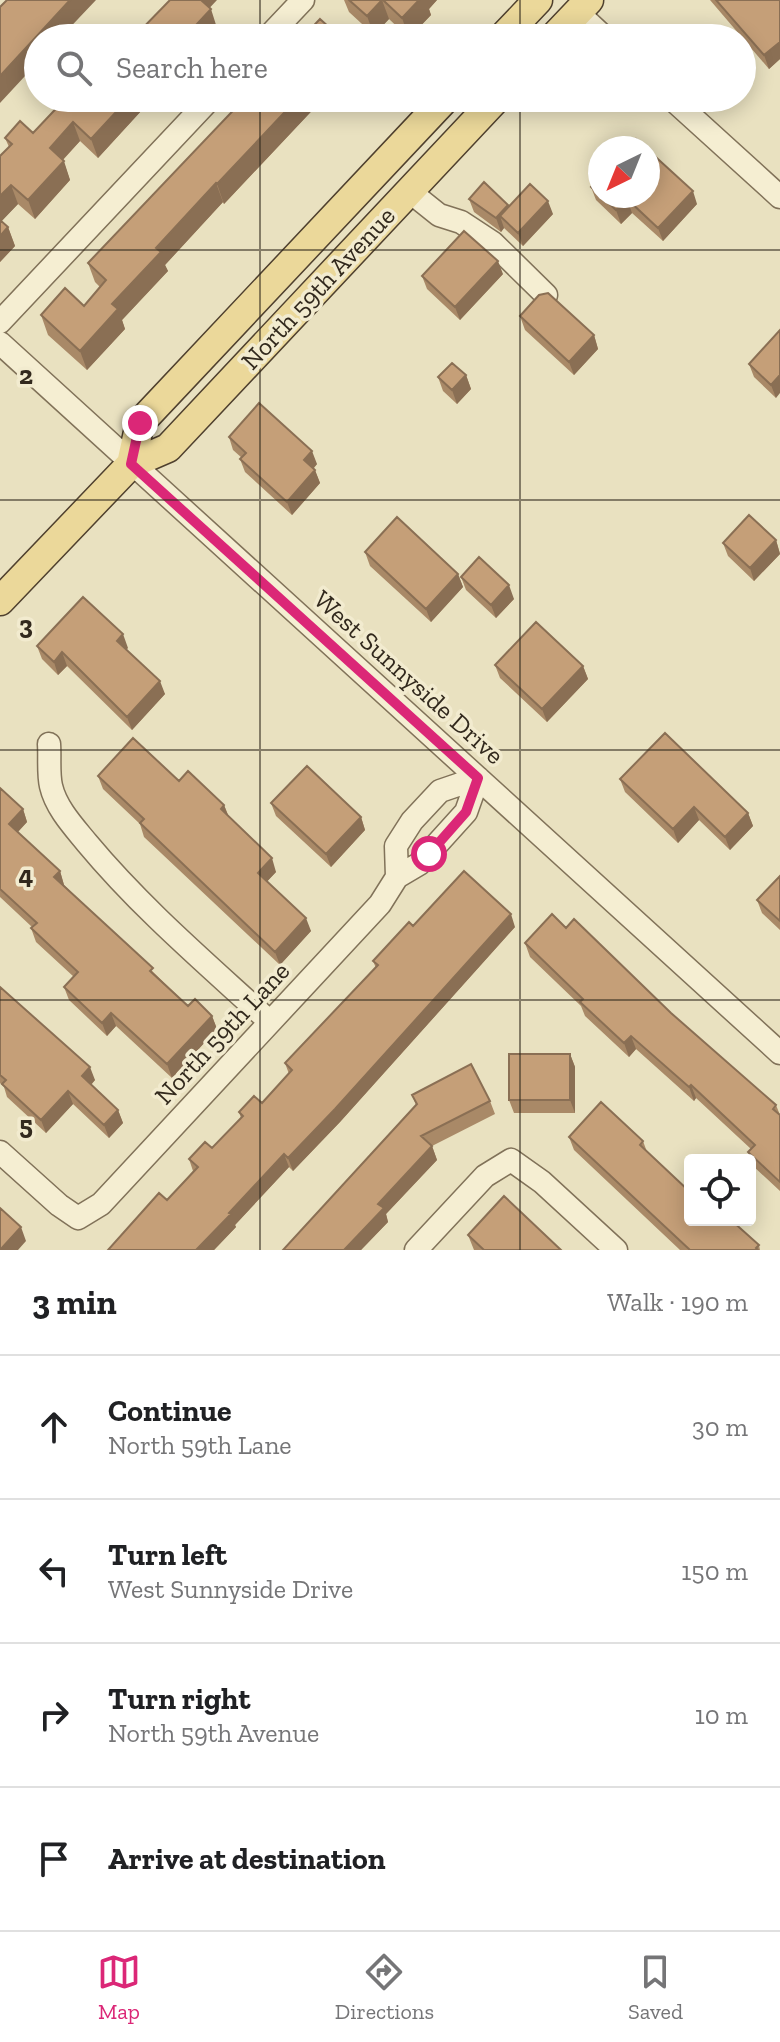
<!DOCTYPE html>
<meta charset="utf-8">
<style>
:root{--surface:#fff;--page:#f6f6f6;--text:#202124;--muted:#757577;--line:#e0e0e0;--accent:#db2777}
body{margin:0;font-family:"Zilla Slab",serif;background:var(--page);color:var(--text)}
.controls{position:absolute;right:24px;bottom:24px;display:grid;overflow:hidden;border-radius:8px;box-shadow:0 4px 20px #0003}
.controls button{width:72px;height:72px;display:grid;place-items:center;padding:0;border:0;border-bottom:2px solid var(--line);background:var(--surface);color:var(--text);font:40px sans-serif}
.compass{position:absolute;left:588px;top:136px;width:72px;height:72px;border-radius:50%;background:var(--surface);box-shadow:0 4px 20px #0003;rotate:223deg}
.stop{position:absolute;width:24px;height:24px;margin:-18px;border:6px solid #db2777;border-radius:50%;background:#fff}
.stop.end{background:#db2777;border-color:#fff;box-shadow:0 2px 8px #0008}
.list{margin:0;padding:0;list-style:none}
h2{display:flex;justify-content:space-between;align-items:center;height:104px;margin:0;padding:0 32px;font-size:34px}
h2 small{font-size:26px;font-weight:400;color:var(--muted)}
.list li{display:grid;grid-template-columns:52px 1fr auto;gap:24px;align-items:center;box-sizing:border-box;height:144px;padding:0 32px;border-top:2px solid var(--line)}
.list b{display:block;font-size:30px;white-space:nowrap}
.list p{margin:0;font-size:26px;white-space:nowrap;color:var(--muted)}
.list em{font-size:26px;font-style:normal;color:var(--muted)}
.icon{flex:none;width:44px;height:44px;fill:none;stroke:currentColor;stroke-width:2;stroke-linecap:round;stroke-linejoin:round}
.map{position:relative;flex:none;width:780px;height:1250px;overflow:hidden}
.search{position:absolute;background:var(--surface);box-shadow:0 4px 20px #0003;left:24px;right:24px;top:24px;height:88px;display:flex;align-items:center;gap:20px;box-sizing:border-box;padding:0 28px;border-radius:44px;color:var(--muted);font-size:30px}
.sheet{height:680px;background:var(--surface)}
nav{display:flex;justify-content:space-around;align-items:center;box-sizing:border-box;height:112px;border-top:2px solid var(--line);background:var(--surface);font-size:22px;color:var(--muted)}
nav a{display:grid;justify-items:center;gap:4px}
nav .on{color:var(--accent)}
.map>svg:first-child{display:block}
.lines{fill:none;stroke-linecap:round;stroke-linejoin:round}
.minor-casing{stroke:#817259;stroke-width:25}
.major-casing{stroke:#4f402e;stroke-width:31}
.minor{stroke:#f5eed2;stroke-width:22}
.major{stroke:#ebd89a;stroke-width:28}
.wall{fill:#a98967}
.shaded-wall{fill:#8a6f54}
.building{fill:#c59f78;stroke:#8a6f54;stroke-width:2}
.route{stroke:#db2777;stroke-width:10}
.grid{fill:none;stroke:#32291d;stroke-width:2;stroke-opacity:0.55}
.labels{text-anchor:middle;stroke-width:7;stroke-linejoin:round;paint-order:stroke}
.street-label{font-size:26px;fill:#32291d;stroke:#f2ebcf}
.grid-label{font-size:26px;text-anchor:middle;font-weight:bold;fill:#32291d;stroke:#f2ebcf;stroke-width:7;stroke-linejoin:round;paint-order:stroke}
</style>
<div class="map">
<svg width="780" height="1250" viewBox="0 0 780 1250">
<rect width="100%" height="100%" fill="#e9e1c0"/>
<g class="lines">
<g class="minor-casing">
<path id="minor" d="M577 12 605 38
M267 38 303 0
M671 98 780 197
M409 191 439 215 461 222 493 243 546 295
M0 322 211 98
M0 343 780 1053
M49 744C50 757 48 773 51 786 56 808 74 827 87 843 142 909 207 964 270 1022
M397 877 396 846 412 821 440 791 478 778
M0 1152 59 1205 78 1218 101 1204 380 904 397 877 419 864 466 812 478 778
M416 1250 485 1176 511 1160 542 1182 616 1250"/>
</g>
<g class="major-casing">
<path id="major" d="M502 38 538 0
M553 38 589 0
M131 464 140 423 446 98
M0 601 131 464 168 448 497 98"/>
</g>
<use href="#minor" class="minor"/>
<use href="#major" class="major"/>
</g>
<path class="wall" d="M344 0H437L429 9 431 15 409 38 389 19 374 35 349 12Z
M710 0H780V59L769 69Z
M66 98H153L98 158 80 141 63 160 70 180 35 219 18 204 1 221 8 227 15 246 0 262V156L9 147 5 138 33 133Z
M245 98H329L325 103 322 100 224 204 223 202 165 265 168 271 122 320 125 329 87 370 48 335 41 315 84 306 100 287 95 282 88 263Z
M591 187 697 204 663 241 632 213 621 224 596 200Z
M469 199 509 207 553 214 523 246 504 228 501 232 474 212Z
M503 274 460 320 427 289 422 276Z
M520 316 594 335 598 349 574 375 525 330Z
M780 330 776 398 754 377 749 364Z
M466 375 471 389 457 404 443 391 438 377Z
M229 437 317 464 314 468 320 483 292 515 245 472 240 459 242 458 233 450Z
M776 540 780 554 754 581 728 556 723 543Z
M365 552 458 574 463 587 431 622 370 566Z
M461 577 514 599 496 618 466 590Z
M37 646 128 648 126 649 165 694 132 730 67 666 58 675 42 659Z
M495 665 583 666 588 679 547 722 500 678Z
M98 776 179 781 224 805 229 817 276 872 267 881 311 931 280 965 144 837 140 824 103 789Z
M620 779 748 813 753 826 730 850 699 820 678 843 625 792Z
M0 788 23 809 27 822 18 832 60 871 64 885 188 1006 212 1016 217 1029 172 1078 116 1026 107 1036 69 1000 64 987 74 977 36 942 31 928 32 927 0 897Z
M271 803 361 817 365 830 331 867 276 816Z
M780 876V930L762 913 757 900Z
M413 926 515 927 340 1122 293 1171 289 1167 235 1225 236 1227 214 1250H108L167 1200 193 1171 189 1159 212 1148 241 1118 239 1112 262 1103 289 1074 285 1063 376 968 373 961Z
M566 928 671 1013 776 1105 780 1115V1191L753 1166 748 1152 751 1149 696 1098 694 1101 636 1049 629 1057 585 1016 581 1006 530 957 525 943Z
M0 987 95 1080 91 1085 118 1110 123 1123 109 1138 73 1104 46 1133 7 1097 4 1087 0 1083Z
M570 1054 575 1067V1113H514L509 1100Z
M412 1095 490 1101 495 1114 432 1146 437 1160 386 1214 388 1222 361 1250H283L416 1105Z
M569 1137 643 1141 647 1152 690 1220 759 1245 760 1250H680L574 1150Z
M468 1235 561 1250H474Z"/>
<path class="shaded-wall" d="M70 0H96L60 38H38V62L0 103V76Z
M198 0H217L203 15Z
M382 0 389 19 374 35 367 16Z
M419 0H437L429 9 431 15 409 38 402 18Z
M211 9 217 28 208 38H184Z
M780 42V59L769 69 764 55Z
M129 98H153L98 158 91 139Z
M298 98H321L322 100 224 204 217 184Z
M73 122 80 141 56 167 50 148Z
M64 161 70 180 35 219 28 200Z
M216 183 223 202 165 265 168 271 122 320 125 329 87 370 80 351 112 304 156 248Z
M11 185 18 204 0 223V196Z
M693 191 697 204 663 241 658 228Z
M627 199 632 213 621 224 616 210Z
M548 201 553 214 523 246 518 233Z
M508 205 513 219 500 216 504 228 501 232 496 218Z
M8 227 15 246 0 262V236Z
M498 261 503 274 460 320 455 307Z
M594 335 598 349 574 375 569 362Z
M466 375 471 389 457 404 452 390Z
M780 375V393L776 398 771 385Z
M312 451 317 464 309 473 304 460Z
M315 470 320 483 292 515 287 502Z
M776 540 780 554 754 581 750 568Z
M458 574 463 587 431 622 426 609Z
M509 585 514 599 496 618 491 605Z
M123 634 128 648 122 654 117 641Z
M62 652 67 666 58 675 54 662Z
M583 666 588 679 547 722 542 709Z
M160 681 165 694 132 730 127 717Z
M224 805 229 818 221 809Z
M694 807 699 820 678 843 673 829Z
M23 809 27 822 13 837 9 824Z
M748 813 753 826 730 850 725 837Z
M361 817 365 830 331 867 326 854Z
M272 858 276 872 263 886 258 873Z
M60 871 64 885 59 890 54 877Z
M511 914 515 927 340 1122 293 1171 288 1158Z
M306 918 311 931 280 965 275 952Z
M111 1013 116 1026 107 1036 102 1023Z
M212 1016 217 1029 172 1078 167 1064Z
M631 1036 636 1049 629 1057 624 1043Z
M570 1054 575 1067V1113L570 1100Z
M90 1067 95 1080 87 1089 82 1076Z
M691 1085 696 1098 694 1101 689 1087Z
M68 1091 73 1104 46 1133 41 1120Z
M118 1110 123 1123 109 1138 104 1125Z
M432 1146 437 1160 386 1214 388 1222 361 1250H344L378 1204Z
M284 1154 289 1167 235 1225 236 1227 214 1250H196L229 1213Z
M21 1227 26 1241 18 1250H0Z"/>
<path class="building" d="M7 0H70L0 76V7Z
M170 0H201L211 9 184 38H133Z
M349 0H382L367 16Z
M383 0H419L402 18Z
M716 0H780V42L764 55Z
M320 19 341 38H302Z
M66 98H129L91 139 73 122 50 148 64 161 28 200 11 185 0 196V156L12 144 5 138 20 121 33 133Z
M245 98H298L217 184 216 183 156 248 161 252 112 304 118 309 80 351 41 315 65 288 84 306 106 280 88 263Z
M636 139 646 148H627Z
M648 150 693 191 658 228 627 199 616 210 601 196H648Z
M600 177V195L591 187Z
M484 182 508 205 496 218 469 199Z
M530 184 548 201 518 233 500 216Z
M0 220 8 227 0 236Z
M464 231 498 261 455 307 422 276Z
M548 293 594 335 569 362 520 316 539 295Z
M780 330V375L771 385 749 364Z
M452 363 466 375 452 390 438 377Z
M259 403 312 451 304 460 315 470 287 502 240 459 246 453 229 437Z
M749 515 776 540 750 568 723 543Z
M397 517 458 574 426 609 365 552Z
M479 557 509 585 491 605 461 577Z
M83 597 123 634 117 641 160 681 127 717 62 652 54 662 37 646Z
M536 622 583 666 542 709 495 665Z
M665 733 748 813 725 837 694 807 673 829 620 779Z
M133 738 179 781 188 771 224 805 221 809 272 858 258 873 306 918 275 952 140 823 144 819 98 776Z
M307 766 361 817 326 854 271 803Z
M0 788 23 809 9 824 60 871 54 877 153 968 150 971 188 1006 195 999 212 1016 167 1064 111 1013 102 1023 64 987 78 972 31 928 37 923 0 889Z
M464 871 511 914 335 1109 288 1158 284 1154 229 1213 231 1214 196 1250H108L159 1193 167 1200 198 1167 189 1159 205 1142 212 1148 243 1116 239 1112 254 1096 262 1103 292 1070 285 1063 378 965 373 961 409 922 413 926Z
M780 876V921L757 900Z
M552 914 566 928 574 919 671 1013 776 1105 773 1109 780 1115V1182L748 1152 755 1145 691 1085 689 1087 631 1036 624 1043 580 1002 583 999 525 943Z
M0 987 90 1067 82 1076 118 1110 104 1125 68 1091 41 1120 2 1084 6 1080 0 1075Z
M509 1054H570V1100H509Z
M471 1064 490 1101 421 1136 432 1146 378 1204 384 1208 344 1250H283L417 1104 412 1095Z
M601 1102 643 1141 640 1145 690 1192V1220H731L759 1245 756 1248 758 1250H690L569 1137Z
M504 1196 561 1250H484L468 1235Z
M0 1208 21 1227 0 1250Z"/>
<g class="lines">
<path class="route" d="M140 423 131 464 478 778 466 812 429 854"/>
</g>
<path class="grid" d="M260 0V38M520 0V38M260 98V1250M520 98V1250M0 250H780M0 500H780M0 750H780M0 1000H780"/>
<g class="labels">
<g class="street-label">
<text transform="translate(318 288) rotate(-47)" y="9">North 59th Avenue</text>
<text transform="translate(409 677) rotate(42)" y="9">West Sunnyside Drive</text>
<text transform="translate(222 1033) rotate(-47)" y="9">North 59th Lane</text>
</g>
</g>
<g class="grid-label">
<text x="26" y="384">2</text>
<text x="26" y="634">3</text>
<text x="26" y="884">4</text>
<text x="26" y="1134">5</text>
</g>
</svg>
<div class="controls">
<button><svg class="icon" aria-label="locate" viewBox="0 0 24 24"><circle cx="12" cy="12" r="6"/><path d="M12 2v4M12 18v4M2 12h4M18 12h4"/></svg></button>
</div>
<svg class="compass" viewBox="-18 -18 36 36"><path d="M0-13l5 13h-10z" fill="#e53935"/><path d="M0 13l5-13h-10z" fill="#757577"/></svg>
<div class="stop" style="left:429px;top:854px"></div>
<div class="stop end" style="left:140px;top:423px"></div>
<div class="search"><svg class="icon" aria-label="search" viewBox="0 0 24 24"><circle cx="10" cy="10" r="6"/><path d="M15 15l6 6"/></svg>Search here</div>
</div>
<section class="sheet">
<h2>3 min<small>Walk · 190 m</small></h2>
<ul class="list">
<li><svg class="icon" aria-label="ahead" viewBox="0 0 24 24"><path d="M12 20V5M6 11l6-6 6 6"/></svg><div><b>Continue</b><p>North 59th Lane</p></div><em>30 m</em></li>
<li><svg class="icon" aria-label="left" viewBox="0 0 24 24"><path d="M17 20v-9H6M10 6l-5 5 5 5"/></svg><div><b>Turn left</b><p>West Sunnyside Drive</p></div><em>150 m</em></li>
<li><svg class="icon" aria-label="right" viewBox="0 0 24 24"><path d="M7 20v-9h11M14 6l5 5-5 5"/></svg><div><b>Turn right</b><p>North 59th Avenue</p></div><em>10 m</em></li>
<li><svg class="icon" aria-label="arrive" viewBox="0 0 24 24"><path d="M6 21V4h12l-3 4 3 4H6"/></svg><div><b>Arrive at destination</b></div></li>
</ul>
</section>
<nav>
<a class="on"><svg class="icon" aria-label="map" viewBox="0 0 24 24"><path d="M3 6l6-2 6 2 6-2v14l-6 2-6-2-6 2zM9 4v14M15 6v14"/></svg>Map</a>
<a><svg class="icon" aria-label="directions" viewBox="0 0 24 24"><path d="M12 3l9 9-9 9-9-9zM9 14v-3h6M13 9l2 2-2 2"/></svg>Directions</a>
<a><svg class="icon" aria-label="saved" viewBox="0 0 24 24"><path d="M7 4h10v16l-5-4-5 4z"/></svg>Saved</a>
</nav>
